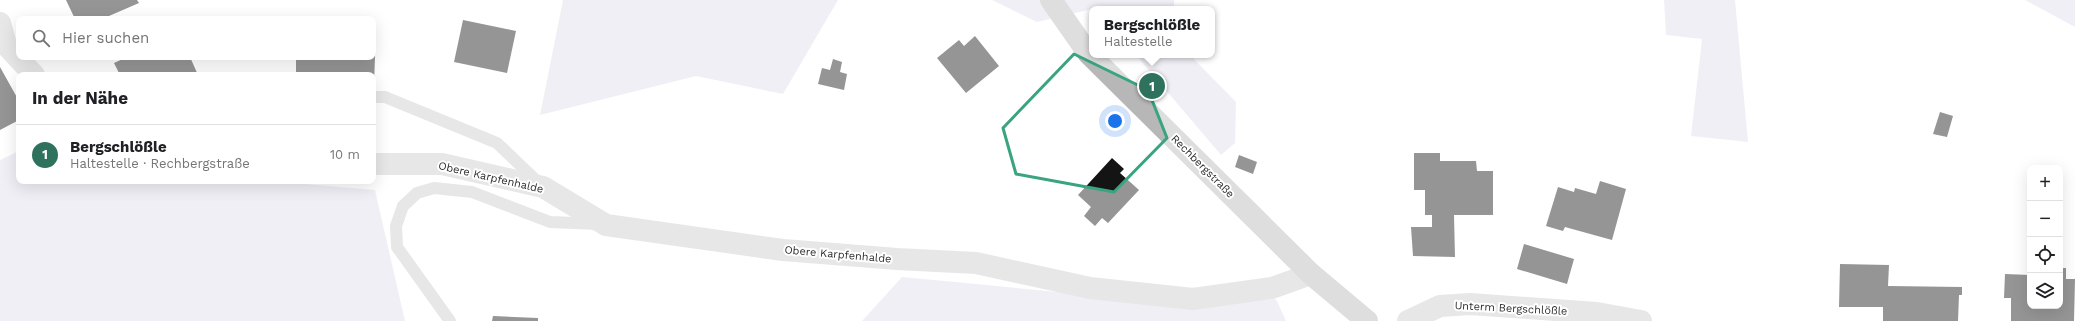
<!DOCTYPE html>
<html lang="de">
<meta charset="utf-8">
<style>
:root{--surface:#fff;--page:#f2f2f2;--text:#202124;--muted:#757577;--line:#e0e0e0;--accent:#2e725d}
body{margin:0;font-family:"Work Sans",sans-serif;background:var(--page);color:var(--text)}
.controls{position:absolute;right:12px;bottom:12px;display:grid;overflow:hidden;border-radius:8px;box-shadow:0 4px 16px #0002}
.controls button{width:36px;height:36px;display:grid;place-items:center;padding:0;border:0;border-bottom:1px solid var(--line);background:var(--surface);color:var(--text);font:20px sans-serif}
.you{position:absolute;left:1115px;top:121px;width:14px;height:14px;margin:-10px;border:3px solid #fff;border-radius:50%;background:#1a73e8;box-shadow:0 0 0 6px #1a73e833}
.badge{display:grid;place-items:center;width:26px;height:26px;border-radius:50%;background:var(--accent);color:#fff;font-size:13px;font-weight:700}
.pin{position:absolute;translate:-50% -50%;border:2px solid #fff;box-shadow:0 1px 4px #0006}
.popup{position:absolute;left:1089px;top:6px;width:126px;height:52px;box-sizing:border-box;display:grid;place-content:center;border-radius:8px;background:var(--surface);filter:drop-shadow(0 1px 3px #0005);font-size:13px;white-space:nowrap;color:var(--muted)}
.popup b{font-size:15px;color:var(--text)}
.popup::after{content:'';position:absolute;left:50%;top:100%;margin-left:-8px;border:8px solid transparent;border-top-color:var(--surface)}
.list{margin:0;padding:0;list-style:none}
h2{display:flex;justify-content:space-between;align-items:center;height:52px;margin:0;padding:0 16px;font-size:17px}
h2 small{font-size:13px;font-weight:400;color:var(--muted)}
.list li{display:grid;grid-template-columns:26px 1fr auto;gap:12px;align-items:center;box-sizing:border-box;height:60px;padding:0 16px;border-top:1px solid var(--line)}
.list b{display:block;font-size:15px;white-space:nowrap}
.list p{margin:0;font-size:13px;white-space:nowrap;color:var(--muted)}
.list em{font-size:13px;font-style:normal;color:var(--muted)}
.icon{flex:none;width:22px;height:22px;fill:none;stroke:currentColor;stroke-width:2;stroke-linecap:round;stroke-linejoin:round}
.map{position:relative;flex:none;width:2075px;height:321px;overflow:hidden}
.search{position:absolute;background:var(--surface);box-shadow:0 4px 16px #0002;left:16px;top:16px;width:360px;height:44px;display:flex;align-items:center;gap:10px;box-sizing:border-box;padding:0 14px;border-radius:8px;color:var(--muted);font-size:15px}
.panel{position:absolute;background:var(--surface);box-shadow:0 4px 16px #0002;left:16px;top:72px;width:360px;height:112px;border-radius:8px}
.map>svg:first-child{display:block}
.green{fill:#dfdcea}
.building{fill:#141414}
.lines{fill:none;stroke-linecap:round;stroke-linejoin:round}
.lane{stroke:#cacaca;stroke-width:12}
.street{stroke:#cacaca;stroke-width:22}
.secondary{stroke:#b7b7b7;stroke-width:22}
.marked{fill:none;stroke:#3aa380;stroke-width:3;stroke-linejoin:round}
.labels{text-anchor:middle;stroke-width:4;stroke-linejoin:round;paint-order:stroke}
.street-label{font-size:11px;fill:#2d2d2d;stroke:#fff}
</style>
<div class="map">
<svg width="2075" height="321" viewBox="0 0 2075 321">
<rect width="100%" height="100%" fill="#fff"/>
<path class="green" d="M563 0H838L783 94 696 76 540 115Z
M992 0H1174V9L1096 8 1037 22Z
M1664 0H1735L1748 142 1691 136 1702 39 1666 35Z
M2025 0H2075V27Z
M1136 55H1190L1236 102 1235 143 1221 155Z
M19 151V181H270L375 190 405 321H0V160Z
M902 277 1090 295 1246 301 1276 299 1286 321H862Z"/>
<path class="building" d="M66 0H137L139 3 102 19H75Z
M463 20 516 31 507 73 454 62Z
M373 30H376L374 84 373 75H296V57H373Z
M975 36 999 66 966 93 937 58 959 40 964 46Z
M127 57H190L198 75H120L114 63Z
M833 59 842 62 840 72 847 74 844 90 818 84 822 68 830 70Z
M0 67 19 101V120L0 130Z
M1940 112 1953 116 1947 137 1933 134Z
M1414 153H1440V161H1476L1477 171H1493V215H1454L1455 257 1413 256 1411 227H1432V215H1425V190H1414Z
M1239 155 1257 162 1253 174 1235 167Z
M1112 158 1124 169 1120 173 1139 190 1108 223 1102 218 1095 226 1084 216 1091 207 1078 195Z
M1600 181 1626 189 1612 240 1565 227 1563 231 1546 226 1558 187 1574 192 1575 188 1596 194Z
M1524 244 1574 259 1567 284 1517 269Z
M1840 264 1889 265 1888 286 1962 287V295H1959L1958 321H1883V307H1839Z
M2060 268H2066V279H2075L2074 321H2011V298H2004L2005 274 2030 275V306H2060Z
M493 316 538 318V321H492Z"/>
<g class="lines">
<path class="lane" d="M373 97H385L497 143 539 183
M450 321 397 247 396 226 403 206 417 193 434 188 472 192 550 222 599 224"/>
<path class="street" d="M0 23 6 45 34 75
M373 164H442L543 187 606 225 783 250 897 259 976 263 1090 288 1193 299 1272 288 1311 274
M1408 321 1440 306 1470 304 1597 313 1641 321"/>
<path class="secondary" d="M1051 0 1088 53 1311 274 1367 321"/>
</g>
<path d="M0 0H2075V321H0ZM1074 54 1148 90 1167 138 1114 192 1016 174 1003 128Z" fill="#fff" fill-opacity=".55" fill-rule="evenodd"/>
<path class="marked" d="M1074 54 1148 90 1167 138 1114 192 1016 174 1003 128Z"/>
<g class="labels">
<g class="street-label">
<text transform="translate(1203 166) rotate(45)" y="4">Rechbergstraße</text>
<text transform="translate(491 177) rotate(13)" y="4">Obere Karpfenhalde</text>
<text transform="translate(838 254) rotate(5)" y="4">Obere Karpfenhalde</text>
<text transform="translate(1511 308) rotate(3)" y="4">Unterm Bergschlößle</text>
</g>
</g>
</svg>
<div class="controls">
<button>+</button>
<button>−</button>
<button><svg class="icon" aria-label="locate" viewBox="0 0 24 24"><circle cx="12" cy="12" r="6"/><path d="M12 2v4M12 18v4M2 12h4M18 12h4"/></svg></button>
<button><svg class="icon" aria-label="layers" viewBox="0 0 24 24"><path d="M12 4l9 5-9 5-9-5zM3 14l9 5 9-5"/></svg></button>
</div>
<div class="you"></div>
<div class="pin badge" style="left:1152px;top:86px">1</div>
<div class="popup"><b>Bergschlößle</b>Haltestelle</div>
<div class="search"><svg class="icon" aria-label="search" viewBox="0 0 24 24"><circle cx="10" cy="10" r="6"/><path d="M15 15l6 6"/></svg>Hier suchen</div>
<section class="panel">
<h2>In der Nähe<small></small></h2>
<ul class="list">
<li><span class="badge">1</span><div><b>Bergschlößle</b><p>Haltestelle · Rechbergstraße</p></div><em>10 m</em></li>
</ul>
</section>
</div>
